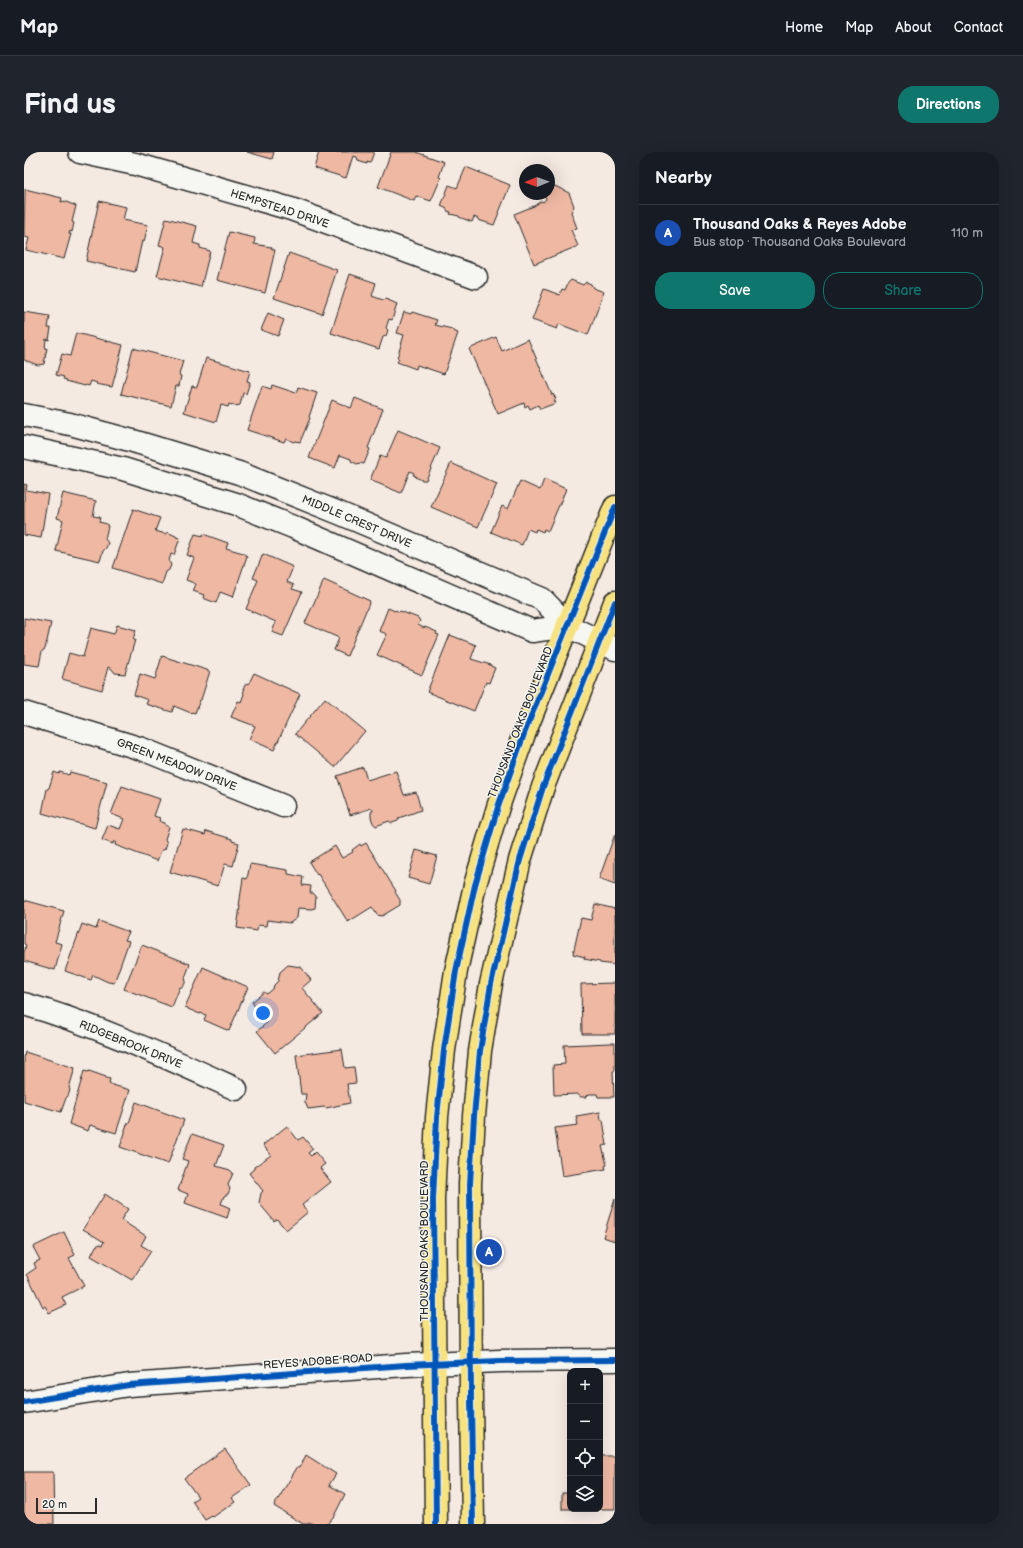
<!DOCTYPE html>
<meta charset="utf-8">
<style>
:root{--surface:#171b24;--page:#20242c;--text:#f1f3f6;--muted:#9ea1a6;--line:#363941;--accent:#0f766e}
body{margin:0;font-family:"Balsamiq Sans",sans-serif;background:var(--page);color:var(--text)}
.controls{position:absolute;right:12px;bottom:12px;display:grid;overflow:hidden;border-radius:8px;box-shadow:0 4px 16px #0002}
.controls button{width:36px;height:36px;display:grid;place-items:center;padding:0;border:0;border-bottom:1px solid var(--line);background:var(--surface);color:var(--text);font:20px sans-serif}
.compass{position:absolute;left:495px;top:12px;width:36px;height:36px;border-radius:50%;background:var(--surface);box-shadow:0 4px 16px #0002;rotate:269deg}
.scale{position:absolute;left:12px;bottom:10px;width:61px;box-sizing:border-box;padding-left:4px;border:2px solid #2b2b2b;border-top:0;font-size:11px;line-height:14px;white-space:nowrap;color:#2b2b2b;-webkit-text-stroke:3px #f6f6f2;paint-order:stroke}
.you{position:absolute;left:239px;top:861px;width:14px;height:14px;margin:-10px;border:3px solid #fff;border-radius:50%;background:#1a73e8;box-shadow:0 0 0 6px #1a73e833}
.badge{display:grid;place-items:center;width:26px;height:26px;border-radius:50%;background:var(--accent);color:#fff;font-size:13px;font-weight:700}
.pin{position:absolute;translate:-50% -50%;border:2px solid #fff;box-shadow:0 1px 4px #0006}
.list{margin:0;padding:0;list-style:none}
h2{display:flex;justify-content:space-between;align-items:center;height:52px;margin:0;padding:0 16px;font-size:17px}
h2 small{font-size:13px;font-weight:400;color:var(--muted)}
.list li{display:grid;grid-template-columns:26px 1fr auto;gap:12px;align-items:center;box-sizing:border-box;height:56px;padding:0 16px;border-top:1px solid var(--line)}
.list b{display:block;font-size:15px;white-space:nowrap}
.list p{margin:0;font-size:13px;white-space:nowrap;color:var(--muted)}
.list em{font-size:13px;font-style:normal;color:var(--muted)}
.actions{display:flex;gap:8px;padding:12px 16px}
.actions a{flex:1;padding:9px 0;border:1px solid var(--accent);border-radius:16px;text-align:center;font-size:14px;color:var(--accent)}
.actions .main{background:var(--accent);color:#fff}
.icon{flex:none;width:22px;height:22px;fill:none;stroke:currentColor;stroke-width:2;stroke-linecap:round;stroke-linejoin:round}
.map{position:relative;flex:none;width:591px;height:1372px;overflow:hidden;border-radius:16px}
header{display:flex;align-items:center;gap:24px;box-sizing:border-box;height:56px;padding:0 20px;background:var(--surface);border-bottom:1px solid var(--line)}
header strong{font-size:19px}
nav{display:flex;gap:22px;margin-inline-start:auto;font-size:14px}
.intro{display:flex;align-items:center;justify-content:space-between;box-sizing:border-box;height:96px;padding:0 24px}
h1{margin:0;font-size:28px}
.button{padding:10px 18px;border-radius:16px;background:var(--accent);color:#fff;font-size:14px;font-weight:700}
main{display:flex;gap:24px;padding:0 24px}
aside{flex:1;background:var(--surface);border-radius:16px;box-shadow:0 4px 16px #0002}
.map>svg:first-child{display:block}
.building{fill:#efb8a3;stroke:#2b2b2b}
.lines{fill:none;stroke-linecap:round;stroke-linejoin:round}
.minor-casing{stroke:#2b2b2b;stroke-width:25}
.major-casing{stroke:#2b2b2b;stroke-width:25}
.minor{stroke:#f6f6f2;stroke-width:22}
.major{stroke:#f7e281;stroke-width:22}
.cycleway-casing{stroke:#f6f6f2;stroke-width:8}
.cycleway{stroke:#0057b8;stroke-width:6}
.labels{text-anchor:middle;stroke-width:3;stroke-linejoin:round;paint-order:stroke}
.street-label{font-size:11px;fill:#2b2b2b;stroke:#f6f6f2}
</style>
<header>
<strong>Map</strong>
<nav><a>Home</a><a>Map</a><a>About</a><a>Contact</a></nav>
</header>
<div class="intro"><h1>Find us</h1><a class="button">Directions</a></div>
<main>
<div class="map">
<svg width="591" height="1372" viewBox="0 0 591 1372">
<rect width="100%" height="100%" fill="#f5eae2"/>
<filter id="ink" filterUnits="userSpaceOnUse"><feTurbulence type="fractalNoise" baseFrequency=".025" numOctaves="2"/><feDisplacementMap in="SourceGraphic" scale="8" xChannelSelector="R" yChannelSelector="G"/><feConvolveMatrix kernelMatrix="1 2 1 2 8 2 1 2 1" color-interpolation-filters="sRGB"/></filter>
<g filter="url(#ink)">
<path class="building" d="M223 0H250L248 7Z
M295 0H350L346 11 343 10V12L334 9 333 5 329 4 322 26 290 16Z
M367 0H392L420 10 415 25 417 26 407 49 392 44 390 49 354 35Z
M442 15 486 33 470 73 454 68 455 67 450 65 448 70 435 65V64L426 62 427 60 423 59V57L417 54 425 33 433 36Z
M531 34 545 41 550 54 547 60 553 76 547 78 554 94 510 112 490 62 510 54 517 49 519 50 522 47 520 42H525V36Z
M1 37 38 46 37 50 40 49 52 54 48 70 50 71 48 80 46 79 45 82H47L40 107 2 98 5 86 0 85Z
M75 49 102 55 99 68 124 73 120 90 118 89 111 120 62 109Z
M142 66 173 74 169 91 176 93V96L186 99 177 135 133 124 141 95 135 93Z
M205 80 231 86 230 92 247 95 248 97 251 98 241 141 193 128Z
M265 101 313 118 298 162 250 146Z
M326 122 352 131 348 144 359 148 362 147 373 152 368 168 365 167 362 176 364 178 362 184 359 185 355 197 307 181Z
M547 128 559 133 562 130 567 132 569 136 580 140 564 183 535 172 533 177 508 168 520 137 536 143 538 137 541 138 544 131Z
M0 160 26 164 24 176H27L25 188 22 187 21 196H23L20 212 14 213 0 208Z
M380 160 387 162 388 160 413 168 411 173 428 177 429 179 434 181 420 222 393 213 392 217 373 210 375 207 373 206 380 183 373 181Z
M244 161 260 168 254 184 237 178Z
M52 181 99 193 88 235 72 232 73 231 67 229 65 234 62 233 61 234 42 229 43 228 39 227 40 225 32 223 38 202 46 204Z
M472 185 478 199 504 187 528 243 529 242 532 247 530 248 532 251 516 257 514 253 506 257 504 253 501 255 500 251 474 262 445 197Z
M109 196 159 209 155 223 157 224 155 234H152L147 254 97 242Z
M182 206 226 219 223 229 226 230 222 242 219 241 216 253 211 254 205 252 204 255 197 253 192 270 160 260 168 234 173 235Z
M248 233 272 241 274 235 293 241 285 265 286 266 276 290 271 289 269 290 262 286 260 290 223 278 238 234 247 237Z
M331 246 359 257 344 296 346 297 340 312 336 311 333 312 327 309V307L316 303 311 316 285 306 308 248 327 256Z
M374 278 416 296 402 328H398L391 325 392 324 389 323 390 321 386 319 377 341 346 328 356 304 362 306Z
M427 311 473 332 454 375 407 355Z
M520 327 542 337 524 379 520 377 519 380 512 377 511 380 504 377 498 393 467 380 478 354 484 357 496 329 516 338Z
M0 332 3 333 2 338 24 342 17 386 0 383Z
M39 341 72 349 69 364 76 365 75 370 83 372V374H84L81 387 84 391 82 396 79 399 76 409 32 399 39 368 33 366Z
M109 357 136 366 131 379 142 382 143 380 152 384V385L156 386 150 403 147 402 145 409 147 413 145 418 142 420 138 432 89 416Z
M171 382 179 384V382L204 391 202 396 219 401 223 404 209 445 196 440 192 451 179 446 180 443 169 439 172 432 162 428 170 406 163 403Z
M239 402 269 415 263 430 270 433 268 437 278 440 259 484 248 480 252 470 222 457 234 428 229 426Z
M300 428 346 449 323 504 310 498 315 486 281 471Z
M364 456 371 459 372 458 375 460 376 459 394 466 396 469 394 473 400 476 401 475 413 480 412 482 415 483 398 523 353 503 363 482 355 479Z
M0 466 27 471 23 489 21 497 18 499 15 514 0 512Z
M93 473 112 478 109 487 111 488 101 522 91 521 88 517 84 515 78 538 38 527 45 501 59 505 67 476 90 482Z
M426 483 452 493 447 507 467 513V514L471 516 465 531 462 530 450 559 403 540Z
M138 504 186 519 177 548H176L171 561 168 560 167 561 150 554 148 560 122 552 124 548 110 543 116 522 131 527Z
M230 521 276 542 250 598 225 587 231 574 207 565 214 549 217 550 220 542 219 538 221 533 225 531Z
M301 546 341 579 311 615 271 582Z
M339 615 343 628 372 619 380 643 392 640 397 658 375 666 374 669 368 671 365 669 352 674 349 671 347 665V660L349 659 348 656 326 663 313 624Z
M30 620 35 622 36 620 45 623 46 620 83 630 71 676 18 661 23 637 25 636Z
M98 634 136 647 130 664 136 666 135 669 141 671V673L145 675 141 687 143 691 141 697 137 699 133 709 91 693 92 690H89V692L78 688 84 673 96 677 100 667 87 662Z
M159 677 181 683 182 679 208 687V689L215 691 209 714 201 712 194 734 146 720Z
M591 682V733L575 727Z
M342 691 372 739 371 740 376 748V753L358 764 353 763 348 755 324 770 294 722 293 723 285 710 311 694 318 706 329 700 328 698 336 692 337 694Z
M392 698 413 704 405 732 384 726Z
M226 712 264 718V722L279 725 278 733 287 734 286 741H289L292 744 291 756 287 757 274 756 273 766 266 771 243 768 242 774 234 773 233 779 213 776 216 754H215L219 726 223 727Z
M0 748 40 759 31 790 38 792 31 818 0 809V801L2 793 0 792Z
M571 752 591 757V813L576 811V810L560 807 561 805 549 802 557 766 567 768Z
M75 769 105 780 101 788 105 789 90 831 84 830 69 823 67 828 41 819 58 772 72 777Z
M118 793 166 812 161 826 162 829 159 835H156L148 855 100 837Z
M264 813 277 815 287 828 278 836 299 861 251 901 233 879 244 870 236 860 235 861 228 850 240 840 243 842 249 837 250 833 254 829 256 820Z
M179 815 224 835 205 879 180 868 182 863 176 861V862L164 857V856L161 855Z
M591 831V882H558L557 832Z
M586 891H591V919H589L590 945H574L573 942H565L562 945H557L553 942 530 943 529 913 541 912 540 893Z
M318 897 321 916 330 915 332 931 323 932 326 951 302 956 300 955 284 957 281 950 282 942H277L272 903Z
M1 900 51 916 45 936 46 938 44 944 42 946 37 960 0 949V905Z
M60 919 64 920 65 919 82 925V926L86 927 85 932 106 938 92 981 66 973 64 979 45 972Z
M112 950 160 968 144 1012 96 995 101 981V978L103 972 105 971Z
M576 960 577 968H579L583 993 578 994 583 1013 581 1014 582 1017 538 1024 531 976 554 973 552 964Z
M263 974 274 988 279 985 289 997 284 1001 287 1004 291 1000 301 1012 296 1016 307 1030 278 1053 284 1060 262 1078 253 1067 250 1069 235 1051 237 1041 239 1039 225 1021 230 1017V1015L247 1003 239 993Z
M168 982 200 993 192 1014 206 1018 209 1021 204 1033 206 1037 204 1042 200 1044 197 1052 206 1056 203 1066 161 1051 164 1042 154 1038 164 1009 158 1007Z
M81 1042 104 1057 97 1068 122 1084 117 1093 127 1099 108 1128 67 1104 72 1094 76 1092 78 1093 80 1090 59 1077Z
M591 1047V1089L579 1085Z
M40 1080 51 1103 45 1106 60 1134 38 1145 42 1153 25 1161 21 1154 19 1155 3 1122 12 1116 10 1111 16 1108 9 1095Z
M201 1297 227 1333 208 1346 211 1350 189 1365 188 1364 181 1368 168 1349 174 1345 160 1326Z
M282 1303 312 1322 305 1333 321 1342 310 1364 303 1372H289L285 1370 284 1372H279L250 1354 274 1314 276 1315Z
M576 1304H591V1357H538V1341H546V1357H576Z
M0 1320H29L30 1372H0Z"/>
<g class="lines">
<g class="minor-casing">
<path id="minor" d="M56 0 111 12 267 57 452 125
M0 263 46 272 109 289 215 321 315 361 518 447 544 474 591 497
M0 295 99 317 212 352 269 375 508 479 544 474
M0 561 118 597 259 654
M0 852C73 873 144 906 212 937
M0 1250 105 1233 382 1213 476 1209 591 1208"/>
</g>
<g class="major-casing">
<path id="major" d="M412 1372 409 1047 413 965 420 898 432 819 451 733 474 655 500 582 591 355
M449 1372 447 1249 446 1032 450 964 456 899 467 832 496 708 519 635 591 450"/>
</g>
<use href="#minor" class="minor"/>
<use href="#major" class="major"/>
<g class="cycleway-casing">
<path id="cycleway" d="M0 1250 105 1233 382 1213 476 1209 591 1208
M412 1372 409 1047 413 965 420 898 432 819 451 733 474 655 500 582 591 355
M449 1372 447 1249 446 1032 450 964 456 899 467 832 496 708 519 635 591 450"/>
</g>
<use href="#cycleway" class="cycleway"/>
</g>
</g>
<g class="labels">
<g class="street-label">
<text transform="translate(256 56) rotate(18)" y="4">HEMPSTEAD DRIVE</text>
<text transform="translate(333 369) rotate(23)" y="4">MIDDLE CREST DRIVE</text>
<text transform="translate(496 570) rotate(-69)" y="4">THOUSAND OAKS BOULEVARD</text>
<text transform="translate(153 612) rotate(21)" y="4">GREEN MEADOW DRIVE</text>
<text transform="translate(107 892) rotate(22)" y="4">RIDGEBROOK DRIVE</text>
<text transform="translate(400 1089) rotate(-90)" y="4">THOUSAND OAKS BOULEVARD</text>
<text transform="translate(294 1209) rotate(-4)" y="4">REYES ADOBE ROAD</text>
</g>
</g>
</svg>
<div class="controls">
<button>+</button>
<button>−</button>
<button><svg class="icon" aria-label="locate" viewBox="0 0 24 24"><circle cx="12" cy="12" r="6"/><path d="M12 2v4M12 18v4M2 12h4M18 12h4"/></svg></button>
<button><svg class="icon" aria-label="layers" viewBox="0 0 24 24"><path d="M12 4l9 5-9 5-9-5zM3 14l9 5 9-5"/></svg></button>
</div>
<svg class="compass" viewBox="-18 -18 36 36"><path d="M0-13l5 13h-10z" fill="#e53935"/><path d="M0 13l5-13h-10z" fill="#9ea1a6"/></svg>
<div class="scale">20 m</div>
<div class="you"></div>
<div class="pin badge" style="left:465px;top:1100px;background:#1a4fb4">A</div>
</div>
<aside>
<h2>Nearby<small></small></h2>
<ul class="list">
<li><span class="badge" style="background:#1a4fb4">A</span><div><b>Thousand Oaks &amp; Reyes Adobe</b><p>Bus stop · Thousand Oaks Boulevard</p></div><em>110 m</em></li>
</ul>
<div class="actions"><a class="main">Save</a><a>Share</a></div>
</aside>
</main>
